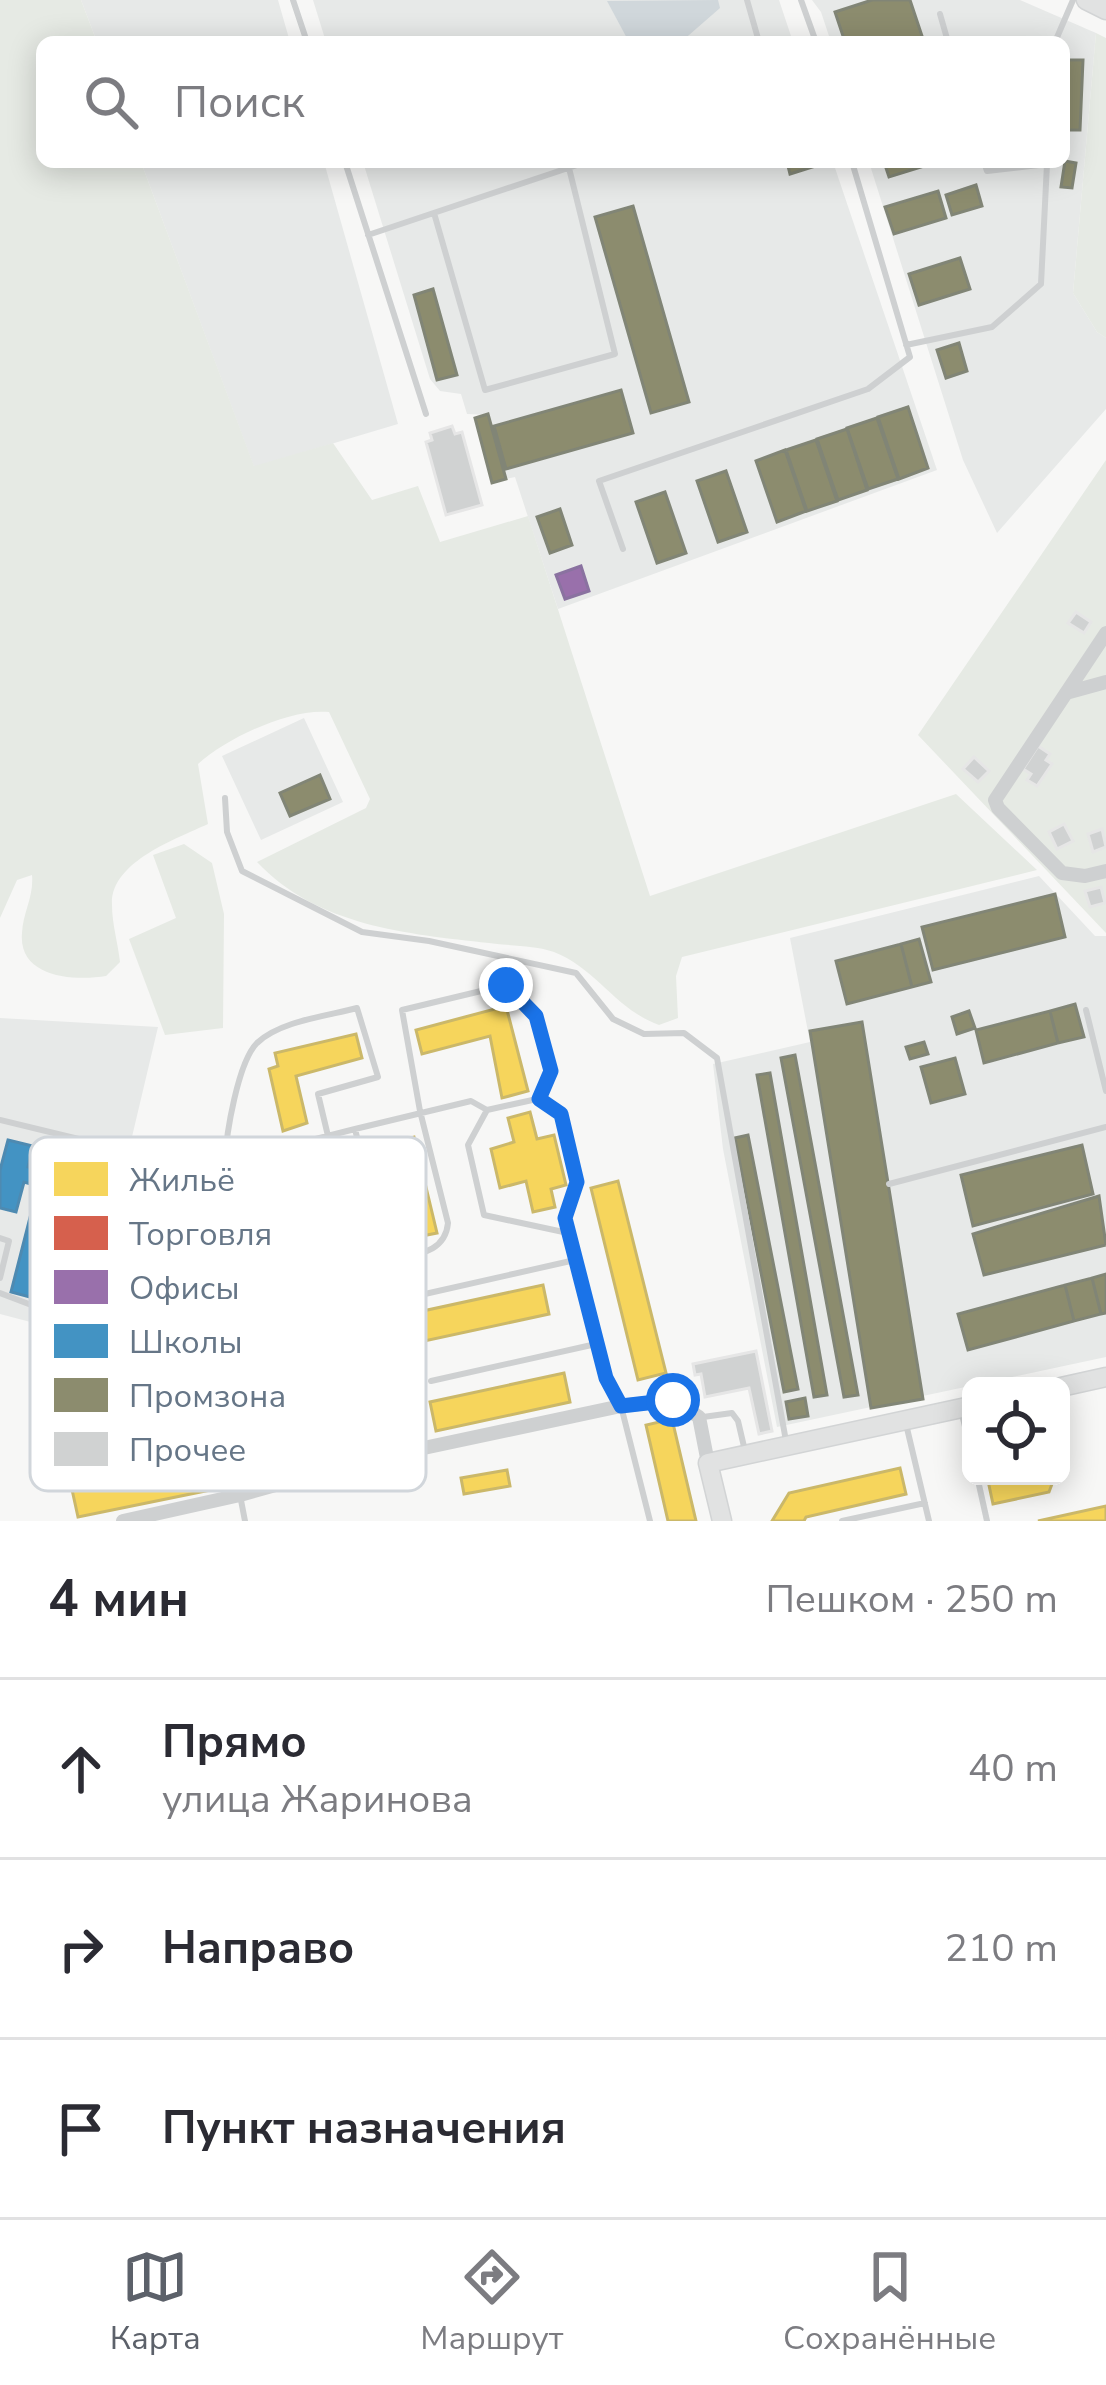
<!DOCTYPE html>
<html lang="ru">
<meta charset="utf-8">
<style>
:root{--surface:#fff;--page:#f2f2f3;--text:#2b2b33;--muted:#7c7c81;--line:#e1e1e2;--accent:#5c616a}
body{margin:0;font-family:"Nunito Sans",sans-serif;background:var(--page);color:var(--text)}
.controls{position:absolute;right:36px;bottom:36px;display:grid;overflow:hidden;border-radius:18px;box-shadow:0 6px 30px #0003}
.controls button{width:108px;height:108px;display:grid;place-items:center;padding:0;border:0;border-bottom:3px solid var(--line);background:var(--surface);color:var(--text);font:60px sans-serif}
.stop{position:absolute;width:36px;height:36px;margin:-27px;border:9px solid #1a73e8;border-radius:50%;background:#fff}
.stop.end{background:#1a73e8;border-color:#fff;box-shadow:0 3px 12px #0008}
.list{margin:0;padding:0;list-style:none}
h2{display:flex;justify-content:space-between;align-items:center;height:156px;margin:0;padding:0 48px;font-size:51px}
h2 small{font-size:39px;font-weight:400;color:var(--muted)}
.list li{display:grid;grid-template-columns:78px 1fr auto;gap:36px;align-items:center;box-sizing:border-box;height:180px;padding:0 48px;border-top:3px solid var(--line)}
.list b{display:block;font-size:45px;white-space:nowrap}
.list p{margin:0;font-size:39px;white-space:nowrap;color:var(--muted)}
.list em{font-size:39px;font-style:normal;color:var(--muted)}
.icon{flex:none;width:66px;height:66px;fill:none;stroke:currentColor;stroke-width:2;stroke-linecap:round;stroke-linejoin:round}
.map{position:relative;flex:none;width:1106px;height:1521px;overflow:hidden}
.search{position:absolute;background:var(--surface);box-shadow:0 6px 30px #0003;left:36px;right:36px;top:36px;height:132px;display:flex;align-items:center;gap:30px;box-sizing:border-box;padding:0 42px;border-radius:18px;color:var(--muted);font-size:45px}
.sheet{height:696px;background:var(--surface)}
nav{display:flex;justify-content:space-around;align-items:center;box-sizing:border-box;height:168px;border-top:3px solid var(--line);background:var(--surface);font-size:33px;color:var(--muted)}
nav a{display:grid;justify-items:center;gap:6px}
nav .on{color:var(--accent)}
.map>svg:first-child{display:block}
.built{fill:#e7e9e8}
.green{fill:#e6eae4}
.water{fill:#d0d7db}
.homes{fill:#f6d55c;stroke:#cbb869;stroke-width:3}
.offices{fill:#9970ab;stroke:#8a72a0;stroke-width:3}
.schools{fill:#4393c3;stroke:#4e8ab1;stroke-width:3}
.industry{fill:#8c8c6e;stroke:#818576;stroke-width:3}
.building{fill:#d0d2d2;stroke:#e6e6e6;stroke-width:3}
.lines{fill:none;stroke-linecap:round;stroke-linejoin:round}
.secondary-casing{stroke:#d2d4d5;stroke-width:21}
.lane{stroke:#ced0d1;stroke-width:6}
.street{stroke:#ced0d1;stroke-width:14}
.secondary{stroke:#e1e2e2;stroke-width:18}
.route{stroke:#1a73e8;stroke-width:15}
.key{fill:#fff;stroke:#d1d6db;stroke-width:3}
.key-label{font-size:33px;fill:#667687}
</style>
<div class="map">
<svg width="1106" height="1521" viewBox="0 0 1106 1521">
<rect width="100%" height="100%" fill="#f7f7f6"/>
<path class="built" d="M81 0H278L290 42H97Z
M313 0H779L793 42H326Z
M812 0H1020L1096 33 1073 293 1097 332 1106 338V409L997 533 963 460 869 162H1064V42H831L821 12Z
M141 162H324L398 424 254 467Z
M363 162H833L937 470 558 609 515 477 506 479 489 415 467 414 461 394 440 391 430 379Z
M304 718 343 802 261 840 222 756Z
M1039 876 1095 936H1106V1357L777 1427 723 1149 713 1064 810 1042 790 938Z
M0 1018 158 1027 131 1141 163 1168 187 1175 180 1198 80 1335 0 1314Z"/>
<path class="green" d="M0 0H81L97 42H42V162H141L254 466 333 443 372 500 418 486 440 542 528 516 650 896 956 794 1037 870 682 957 676 976 678 1018 659 1025C615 1009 597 969 554 952 535 945 510 946 489 943 407 934 317 926 257 862L366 808 370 799 329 712C290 708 227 738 198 764L208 824C176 839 110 862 112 905 112 924 118 943 120 962L106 976C75 981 18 978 22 933 23 912 34 897 32 875L17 880 0 918Z
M1096 33 1106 38V338L1097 332 1073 293Z
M1106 460V933L918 735Z
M184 844 212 863 224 914 223 1028 165 1035 129 939 176 918 153 855Z"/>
<path class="water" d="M718 0 720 8 681 42H629L607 1Z"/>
<path class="homes" d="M506 1006 528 1091 502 1098 490 1036 422 1054 416 1030Z
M356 1034 362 1058 296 1076 307 1123 283 1131 269 1069 278 1066 275 1053Z
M530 1112 537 1139 554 1135 566 1185 551 1189 555 1207 533 1212 526 1181 500 1188 491 1149 514 1142 508 1118Z
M414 1137 437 1233 412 1238 390 1143Z
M618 1181 666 1373 638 1380 591 1188Z
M543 1285 549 1314 415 1343 409 1314Z
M564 1373 570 1402 436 1431 430 1402Z
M672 1419 696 1521H668L646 1425Z
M214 1456 220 1488 78 1517 71 1485Z
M900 1468 906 1494 806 1517 804 1521H772L789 1493Z
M507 1470 510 1486 464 1494 461 1478Z
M987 1476H1055L1049 1492 993 1504Z
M1106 1506V1521H1038Z"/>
<path class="offices" d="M581 566 589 591 565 599 556 575Z"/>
<path class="schools" d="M8 1140 33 1146 28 1167 43 1171 48 1156 58 1150 72 1162 70 1173 82 1176 87 1158 109 1164 92 1231 70 1225 79 1186 67 1183 37 1299 11 1292 38 1186 24 1182 16 1212 0 1208V1170Z"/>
<path class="industry" d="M872 0H910L924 42H845L835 12Z
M1064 60H1083L1080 130H1064Z
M1065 161 1076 163 1072 188 1061 187Z
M787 162H828L790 174Z
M884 162H937L889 177Z
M976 185 982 206 952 215 946 195Z
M938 191 946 218 894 234 885 207Z
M633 206 689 402 651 413 595 217Z
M960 258 970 289 919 305 909 274Z
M433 289 457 375 437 380 414 295Z
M959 343 967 371 946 378 937 350Z
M621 390 633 433 506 469 494 426Z
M908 407 928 468 899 479 878 417Z
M488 414 506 479 492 483 475 418Z
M877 418 898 479 868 489 847 428Z
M847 429 867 490 838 500 817 439Z
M816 440 837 501 807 511 786 450Z
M785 450 806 511 777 522 756 461Z
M726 471 747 532 718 542 697 481Z
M665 492 686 553 657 563 636 502Z
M560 509 572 545 550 553 537 517Z
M320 775 330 799 290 816 280 793Z
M1055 894 1065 937 933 970 922 927Z
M919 939 931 982 912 987 901 944Z
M901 944 912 987 847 1004 836 961Z
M1075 1004 1084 1037 1058 1043 1050 1011Z
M969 1011 975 1028 957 1034 952 1017Z
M1050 1011 1058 1043 984 1063 976 1030Z
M862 1022 923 1399 871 1408 810 1031Z
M924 1042 928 1054 910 1059 906 1047Z
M795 1055 858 1395 844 1397 781 1058Z
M955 1058 965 1094 931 1103 921 1067Z
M770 1073 827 1395 814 1397 757 1075Z
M748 1135 798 1389 784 1392 735 1138Z
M1082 1145 1093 1194 973 1226 961 1175Z
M1099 1196 1106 1245 984 1275 973 1234Z
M1106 1274V1313L1101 1314 1092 1278Z
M1092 1278 1101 1314 1074 1321 1065 1285Z
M1065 1285 1074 1321 968 1350 958 1314Z
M805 1398 808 1416 789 1419 786 1402Z"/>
<path class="building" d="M452 426 455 434 462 432 482 505 446 515 426 442 432 440 430 433Z
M1076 612 1091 622 1084 633 1068 623Z
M1038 746 1050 754 1046 760 1052 764 1037 786 1027 780 1031 774 1023 769Z
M974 757 989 771 978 782 963 769Z
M1064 824 1073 841 1057 849 1049 832Z
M1102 829 1106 847 1093 852 1088 834Z
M1101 887 1105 903 1090 907 1085 891Z
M756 1351 772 1431 759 1434 749 1388 705 1397 701 1374 695 1375 693 1364Z"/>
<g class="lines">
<g class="secondary-casing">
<path id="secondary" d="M1086 0 1106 10
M1061 1387 1106 1377
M722 1521 708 1463 971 1406"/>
</g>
<path class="lane" d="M293 0 307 42
M747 0 759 42
M801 0 816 42
M940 14 948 42
M1055 42 1073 0
M345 162 426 414
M434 213 485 390 615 354 569 168
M368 235 586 162
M906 345 992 327 1041 284 1047 164 987 171 984 162
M623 549 599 481 868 389 910 357 852 162
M225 798 227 832 242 871 362 932 429 941 576 973 613 1019 644 1034 684 1033 717 1058 786 1441
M1086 1010 1106 1091
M537 1099 487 1110 471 1101 355 1129 391 1278 416 1296 575 1260
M487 1110 468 1145 484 1215 568 1233
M0 1120 124 1150 131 1164 111 1248 65 1237 47 1301 34 1306 0 1293
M328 1136 318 1094 378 1077 357 1008C327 1016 280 1021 257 1043 238 1062 226 1134 225 1162L355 1129
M889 1184 1106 1127
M0 1238 9 1241 0 1278
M195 1242 372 1197
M387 1261C413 1254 445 1255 448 1223L420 1111 402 1010 506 985 536 1016 551 1071 539 1099 561 1114 577 1182 565 1218 606 1378 621 1406 650 1521
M296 1371 358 1359 376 1458
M431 1381 596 1344
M962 1414 971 1452
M144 1416 296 1371 240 1495 245 1521
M703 1417 732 1413 738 1421 745 1451
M906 1424 929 1521
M977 1476 987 1521
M842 1521 925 1503"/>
<path class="street" d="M1106 633 995 800 998 808 1062 873 1085 876 1106 871
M1066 693 1106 682
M123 1521 240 1495 358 1462 621 1406 673 1400 699 1417 708 1463"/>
<use href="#secondary" class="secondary"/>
</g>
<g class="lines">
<path class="route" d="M506 985 536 1016 551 1071 539 1099 561 1114 577 1182 565 1218 606 1378 621 1406 673 1400"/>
</g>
<rect x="30" y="1137" width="396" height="354" rx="18" class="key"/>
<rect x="54" y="1162" width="54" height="34" fill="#f6d55c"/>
<rect x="54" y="1216" width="54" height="34" fill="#d6604d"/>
<rect x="54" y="1270" width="54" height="34" fill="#9970ab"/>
<rect x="54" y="1324" width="54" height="34" fill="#4393c3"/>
<rect x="54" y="1378" width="54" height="34" fill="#8c8c6e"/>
<rect x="54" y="1432" width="54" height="34" fill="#d0d2d2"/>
<g class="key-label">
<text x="129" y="1191">Жильё</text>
<text x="129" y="1245">Торговля</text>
<text x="129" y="1299">Офисы</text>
<text x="129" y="1353">Школы</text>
<text x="129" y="1407">Промзона</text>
<text x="129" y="1461">Прочее</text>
</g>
</svg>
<div class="controls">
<button><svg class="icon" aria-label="locate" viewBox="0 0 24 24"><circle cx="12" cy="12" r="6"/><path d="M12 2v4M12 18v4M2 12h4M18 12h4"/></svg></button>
</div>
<div class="stop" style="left:673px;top:1400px"></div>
<div class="stop end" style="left:506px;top:985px"></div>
<div class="search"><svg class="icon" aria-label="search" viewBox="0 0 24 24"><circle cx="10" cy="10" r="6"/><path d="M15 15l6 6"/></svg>Поиск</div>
</div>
<section class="sheet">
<h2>4 мин<small>Пешком · 250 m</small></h2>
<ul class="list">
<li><svg class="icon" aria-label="ahead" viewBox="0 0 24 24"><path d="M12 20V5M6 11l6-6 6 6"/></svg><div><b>Прямо</b><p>улица Жаринова</p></div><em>40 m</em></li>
<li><svg class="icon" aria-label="right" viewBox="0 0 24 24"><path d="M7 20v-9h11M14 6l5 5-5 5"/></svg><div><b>Направо</b></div><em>210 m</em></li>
<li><svg class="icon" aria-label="arrive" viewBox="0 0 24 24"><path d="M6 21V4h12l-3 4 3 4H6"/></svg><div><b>Пункт назначения</b></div></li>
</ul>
</section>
<nav>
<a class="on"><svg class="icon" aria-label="map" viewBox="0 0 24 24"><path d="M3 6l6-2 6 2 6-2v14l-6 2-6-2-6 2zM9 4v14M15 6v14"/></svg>Карта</a>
<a><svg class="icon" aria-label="directions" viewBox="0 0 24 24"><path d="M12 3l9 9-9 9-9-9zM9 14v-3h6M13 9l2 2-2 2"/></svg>Маршрут</a>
<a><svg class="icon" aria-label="saved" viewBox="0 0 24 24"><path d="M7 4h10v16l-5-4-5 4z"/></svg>Сохранённые</a>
</nav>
